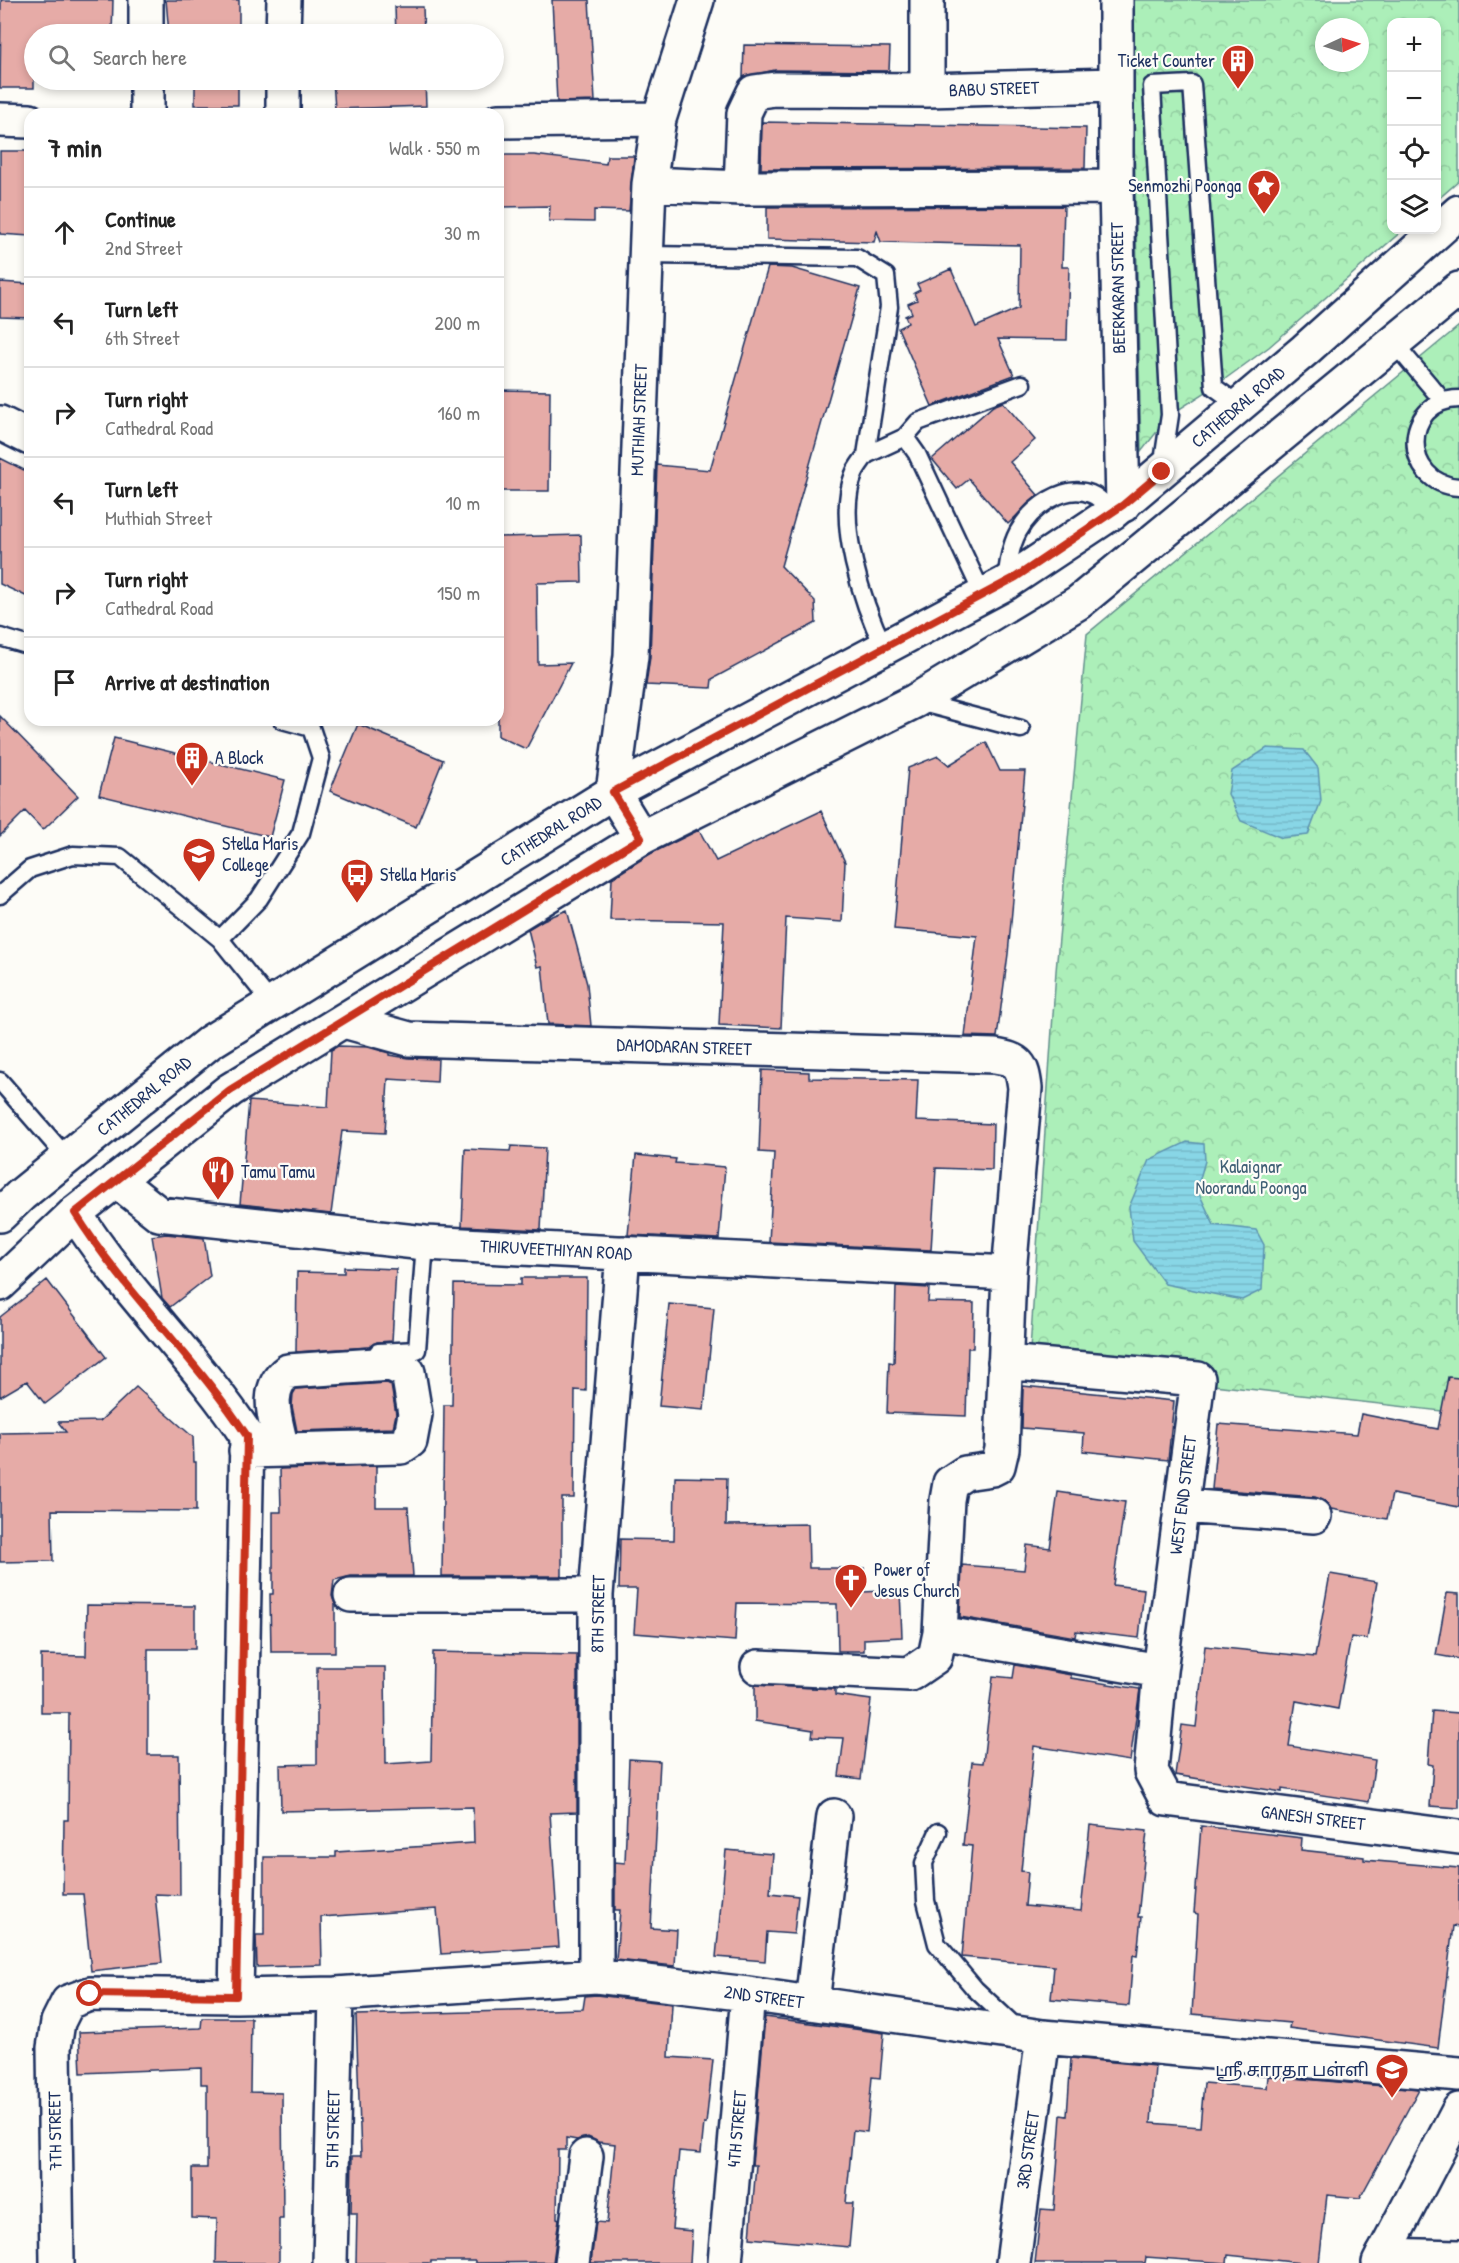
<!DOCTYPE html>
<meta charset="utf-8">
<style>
:root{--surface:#fff;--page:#f6f6f6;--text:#222;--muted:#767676;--line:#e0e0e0}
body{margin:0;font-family:"Patrick Hand","Noto Sans Tamil",sans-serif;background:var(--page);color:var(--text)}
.controls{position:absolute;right:18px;top:18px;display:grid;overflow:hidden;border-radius:12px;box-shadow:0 3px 9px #0003}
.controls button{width:54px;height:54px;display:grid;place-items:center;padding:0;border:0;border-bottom:2px solid var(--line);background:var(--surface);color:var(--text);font:30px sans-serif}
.compass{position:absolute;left:1315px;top:18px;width:54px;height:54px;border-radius:50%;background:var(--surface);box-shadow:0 3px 9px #0003;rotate:86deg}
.stop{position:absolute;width:18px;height:18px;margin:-14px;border:4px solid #c8321e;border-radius:50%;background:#fff}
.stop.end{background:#c8321e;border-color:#fff;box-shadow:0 2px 6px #0008}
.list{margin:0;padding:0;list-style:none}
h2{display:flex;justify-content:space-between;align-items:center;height:78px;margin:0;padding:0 24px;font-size:26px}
h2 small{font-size:20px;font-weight:400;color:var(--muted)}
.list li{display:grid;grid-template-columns:39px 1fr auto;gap:18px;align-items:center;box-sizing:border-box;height:90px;padding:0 24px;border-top:2px solid var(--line)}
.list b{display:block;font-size:22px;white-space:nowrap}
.list p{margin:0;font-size:20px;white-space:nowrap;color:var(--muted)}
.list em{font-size:20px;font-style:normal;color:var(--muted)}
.icon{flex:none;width:33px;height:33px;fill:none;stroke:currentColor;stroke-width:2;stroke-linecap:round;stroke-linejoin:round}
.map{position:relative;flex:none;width:1459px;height:2263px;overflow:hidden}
.search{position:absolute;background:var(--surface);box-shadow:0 3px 9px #0003;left:24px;top:24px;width:480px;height:66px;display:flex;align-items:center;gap:15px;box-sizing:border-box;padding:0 21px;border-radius:33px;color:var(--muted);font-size:22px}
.panel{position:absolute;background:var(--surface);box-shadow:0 3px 9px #0003;left:24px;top:108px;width:480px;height:618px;border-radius:18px}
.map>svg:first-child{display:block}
.park{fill:url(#park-crowns);stroke:#648f8c;stroke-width:1.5;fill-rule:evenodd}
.water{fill:url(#water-rules);stroke:#5c93b0;stroke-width:1.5}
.building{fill:#e6aba7;stroke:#1b2f5e;stroke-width:1.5}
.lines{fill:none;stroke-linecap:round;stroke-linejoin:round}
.service-casing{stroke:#1b2f5e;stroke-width:21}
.minor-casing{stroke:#1b2f5e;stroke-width:38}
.tertiary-casing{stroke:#1b2f5e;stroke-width:38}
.primary-casing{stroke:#1b2f5e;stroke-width:38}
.service{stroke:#fdfcf7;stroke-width:16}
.minor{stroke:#fdfcf7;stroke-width:33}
.tertiary{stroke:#fdfcf7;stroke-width:33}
.primary{stroke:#fdfcf7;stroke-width:33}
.route{stroke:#c8321e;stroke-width:8}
.labels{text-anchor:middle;stroke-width:4.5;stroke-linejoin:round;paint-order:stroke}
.poi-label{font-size:18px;fill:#1b2f5e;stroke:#fdfcf7;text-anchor:start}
.street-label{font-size:18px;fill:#1b2f5e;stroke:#fdfcf7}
.park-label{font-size:18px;fill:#3f5f75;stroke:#fdfcf7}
</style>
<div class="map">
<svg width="1459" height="2263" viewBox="0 0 1459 2263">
<defs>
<pattern id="park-crowns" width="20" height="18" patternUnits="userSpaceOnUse" patternTransform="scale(1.5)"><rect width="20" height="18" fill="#acefb9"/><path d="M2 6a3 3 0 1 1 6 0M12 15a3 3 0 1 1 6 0" fill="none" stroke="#93cda1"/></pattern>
<pattern id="water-rules" width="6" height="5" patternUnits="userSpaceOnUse" patternTransform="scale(1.5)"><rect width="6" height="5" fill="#88d6e6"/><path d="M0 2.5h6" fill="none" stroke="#75b8c8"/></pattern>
</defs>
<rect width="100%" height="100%" fill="#fdfcf7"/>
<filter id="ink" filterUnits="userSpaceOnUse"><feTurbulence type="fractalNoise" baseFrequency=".0167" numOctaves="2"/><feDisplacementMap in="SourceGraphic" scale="12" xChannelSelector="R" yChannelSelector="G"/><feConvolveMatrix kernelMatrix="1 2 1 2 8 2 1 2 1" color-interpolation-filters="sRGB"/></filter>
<g filter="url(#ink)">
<path class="park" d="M1131 0H1459V181L1437 200 1436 22H1392V230H1403L1269 347 1214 387 1170 415 1141 452ZM1324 27H1360V63H1324Z
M1459 326V1413L1029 1364 1056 971 1087 634Z"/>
<path class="water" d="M1267 748 1304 750 1318 768 1321 801 1308 835 1282 838 1241 821 1228 794 1232 771Z
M1187 1142 1204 1144 1205 1161 1197 1189 1214 1225 1256 1230 1264 1245 1262 1290 1242 1300 1165 1284 1133 1241 1129 1207 1149 1160Z"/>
<path class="building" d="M1 0H113L112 34H34V88H0Z
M166 0H239V34H169Z
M552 0H589L595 101 557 102Z
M395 7H423L424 34H396Z
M744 45 890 47 889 71 775 70 743 77Z
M195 80H238V105H195Z
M333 80H425L426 106 335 109Z
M762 122 1086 128 1085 168 761 169Z
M0 151H30V236L0 234Z
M498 155H534L606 164 607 156H634L629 211 594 210V222L549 221 550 206 498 207Z
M1064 206 1062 267H1069L1067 340 998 339 1014 375 932 406 898 328 908 323 905 316 912 313 908 304 917 300 914 293 920 290 917 284 951 269 976 327 1019 308 1020 245 881 242 877 231 874 242 767 239V207Z
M768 267 792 268 860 288 781 566 815 601 816 623 712 679 711 688 646 685 650 657 657 465 710 470Z
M0 282 30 284V318L0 317Z
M498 390 550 391 549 491H498Z
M1003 402 1035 440 1010 462 1038 495 1008 524 969 479 957 489 932 459 993 406Z
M0 458 30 473V598L0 584Z
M581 535 582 582 537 583 538 664 571 663 526 749 498 736V537Z
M0 716 78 796 43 830 25 811 0 836Z
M358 724 443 760 416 827 330 791Z
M114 738 285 780 270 837 99 795Z
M986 742 1000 771H1025L1008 954 997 1037 965 1036 977 936 894 929 908 768 938 756 949 765Z
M821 811 845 862 842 922 786 918 781 1028 719 1025 724 922 610 920 612 878 650 854 699 830 716 861Z
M567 910 587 984 591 1026 548 1024 542 966 537 967 528 929 543 920Z
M338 1046 368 1047 389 1053V1055L408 1058 438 1059 437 1082 388 1079 385 1133 342 1131 331 1214 240 1204 249 1101 328 1107 331 1050Z
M762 1070 809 1072V1078L918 1080 916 1121 993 1124 992 1170 936 1168 931 1250 769 1242 774 1153 759 1152Z
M511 1146 545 1148 541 1230 462 1226 465 1149 510 1151Z
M636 1155 676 1159 675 1163 725 1167 719 1239 628 1235Z
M166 1234 204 1238 210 1276 170 1307 162 1298 152 1236Z
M344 1267 396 1269 392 1341 377 1342 369 1347 296 1352 297 1272 344 1273Z
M521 1278H587L586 1391 575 1390 574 1498H562V1576H442L444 1405H452L454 1284 521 1285Z
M47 1280 106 1357 45 1404 27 1381 0 1397V1317Z
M896 1286 929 1288 928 1302 974 1303 973 1348H968L966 1416 887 1413 889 1362 894 1363Z
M669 1304 714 1308 704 1410 659 1406Z
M1448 1377 1459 1378V1507L1392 1494 1387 1519 1331 1509 1325 1501 1315 1497 1212 1489 1218 1424 1357 1434 1361 1414 1438 1429Z
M387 1383 391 1385 396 1414 393 1428 297 1431 292 1406 293 1394 296 1389Z
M1023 1386 1174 1401 1168 1460 1083 1451 1084 1433 1022 1428Z
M136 1387 193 1437 194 1462H196V1511L52 1510 53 1561 0 1562V1433L66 1432 58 1422 100 1421Z
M376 1466V1507H408L413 1576H351L334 1580 332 1596 335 1604V1652H271L270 1594H273V1512H281L280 1469Z
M675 1477 727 1478 726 1525 808 1524 809 1568H864V1592L900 1590 902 1637 864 1639V1651H838L837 1604 737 1603 735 1641 634 1633 637 1589H619L620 1539 674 1540Z
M1058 1492 1125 1502 1113 1585 1144 1589 1139 1638 1076 1631 1075 1637 960 1617 962 1565 1024 1570 1027 1545 1050 1548Z
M1330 1574 1377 1582 1367 1639 1351 1637 1338 1709 1296 1701 1289 1746 1375 1760 1369 1802 1282 1789V1792L1175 1775 1182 1725 1196 1727 1205 1646 1315 1657Z
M1447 1593 1459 1594V1659L1436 1655Z
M87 1605 195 1606V1649H148V1755H179L180 1895 155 1894 162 1963 91 1971 83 1894H63L64 1820H68L69 1713H41V1655L86 1656Z
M433 1652 577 1655V1812L550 1813 559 1947 441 1954 437 1909 321 1917 322 1965 257 1967 256 1935H264V1857H336V1852L474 1843 473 1807 281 1811 280 1765 317 1764V1667H385L386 1764 431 1761Z
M1015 1665 1071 1675V1678L1140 1689 1130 1761 1034 1746 1021 1871 1028 1872 1025 1906 1081 1911 1090 1825 1147 1831 1138 1917H1141L1137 1956 1133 1955 1129 2006 1051 1999 1054 1966 962 1957 972 1846 963 1845 972 1762 983 1763 993 1676 1013 1678Z
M755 1685 835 1689V1695L871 1700 861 1779 839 1776 844 1738 812 1737 813 1730 755 1721Z
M1432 1711 1459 1713V1808L1430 1806 1433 1765 1428 1764Z
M629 1759 660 1761 651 1928 677 1930 675 1966 616 1960 620 1910H615V1862L625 1863Z
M1201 1826 1302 1838 1301 1850 1364 1857V1860L1459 1868V1927L1453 1926 1438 2048 1289 2028 1290 2023 1192 2014 1198 1914 1194 1913Z
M726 1850 773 1854 770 1893 798 1896 794 1934 767 1932 765 1961 716 1957Z
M596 1995 672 2004 669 2057 713 2060 706 2124 704 2123 701 2153 679 2151 672 2229 692 2231 690 2263H591L596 2222 607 2223 615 2144 598 2142 588 2137 577 2140 566 2138V2150H558L557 2218 559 2219 553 2262 475 2263V2261H431V2263H356L357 2213H351L352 2156H361L356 2015 583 2009 585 1996Z
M765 2017 884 2033 880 2078 872 2077 867 2132 853 2130 846 2203H853L849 2247 750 2238 756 2165H752Z
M202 2018H251L250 2092 282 2093 283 2219H279V2263H216L217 2219 192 2218V2168H207V2084H201V2068L81 2073 79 2032 201 2028Z
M1071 2058 1155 2066 1151 2123 1200 2127 1204 2083 1267 2088 1268 2076 1419 2089 1360 2198 1327 2195 1319 2263H1301L1228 2255 1227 2263 1146 2257 1145 2263H1035L1041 2209 1054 2210 1061 2115 1067 2116Z"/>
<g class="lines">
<g class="service-casing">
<path id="service" d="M646 255 857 258 886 276 889 307 866 455C862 461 856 468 854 474 835 521 863 605 884 647
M1394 343 1443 401
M1459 399C1401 400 1401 484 1459 487
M905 437 917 454 983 595
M866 455 905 437 918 422 1022 384
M1162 468 1170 415 1152 86 1192 84 1214 387 1239 405
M1006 582C1008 565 1010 547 1018 532 1031 508 1064 483 1091 494 1099 497 1107 506 1113 512
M0 637 30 646
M915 701 1021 729
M0 895 30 869 73 855 120 857 220 939
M272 1004 220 939 259 899 301 833 321 758 311 728 282 720
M0 1081 67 1158
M378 1352 417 1350 425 1243
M938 1832 924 1863 926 1901 937 1944 975 1989 1018 2029"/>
</g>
<g class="minor-casing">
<path id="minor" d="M146 0V34
M927 0V90L1116 85
M1116 0V187L1123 505
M283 34 284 0
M147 80V114
M283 80V114
M0 120 30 121
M498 121 659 119
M649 184 741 188 1116 187
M741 188 744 113 754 92 775 89 927 90
M0 423 30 438
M641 838 613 792 631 656 649 184 659 119 697 0
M344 1021 409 1039 995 1056C1019 1060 1022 1064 1025 1088L1009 1273 1002 1449 998 1466 992 1469 965 1473 950 1483 947 1500 940 1633 935 1657 910 1674 758 1667
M116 1180 159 1214 425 1243 1009 1273
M75 1213C125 1293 195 1357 247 1436L236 1996
M1005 1362 1198 1379 1160 1671 1151 1771 1166 1799 1459 1837
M246 1451 401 1447 410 1441 415 1414 408 1372 390 1364 288 1371C262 1390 277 1423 282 1450
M1182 1506 1314 1516
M351 1595H596
M940 1633 1160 1671
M596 1976V1595L623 1253
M812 2003 834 1816
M1383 2255 1459 2257
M57 2263 54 2048 58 2022 68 2002 90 1994 236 1996 336 1994 596 1976 748 1994 1043 2037 1459 2074
M330 2263 336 1994
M572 2263 586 2156
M725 2263 748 1994
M1013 2263 1043 2037"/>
</g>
<g class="tertiary-casing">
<path id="tertiary" d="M1379 2263 1459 2110"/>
</g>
<g class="primary-casing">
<path id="primary" d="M0 1215 21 1195 210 1042 613 792 1006 583 1113 512 1305 350 1459 212
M0 1284 75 1213 230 1090 641 838 915 701 1079 602 1459 289"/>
</g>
<use href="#service" class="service"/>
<use href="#minor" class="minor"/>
<use href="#tertiary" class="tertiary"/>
<use href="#primary" class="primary"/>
</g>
</g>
<g class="lines" filter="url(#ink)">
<path class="route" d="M90 1994 236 1996 247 1436C195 1357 125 1293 75 1213L230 1090 641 838 613 792 1016 577 1123 505 1162 472"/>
</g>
<defs>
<g id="building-pin" transform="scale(1.725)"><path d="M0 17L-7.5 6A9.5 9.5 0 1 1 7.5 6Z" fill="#c8321e" stroke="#fdfcf7"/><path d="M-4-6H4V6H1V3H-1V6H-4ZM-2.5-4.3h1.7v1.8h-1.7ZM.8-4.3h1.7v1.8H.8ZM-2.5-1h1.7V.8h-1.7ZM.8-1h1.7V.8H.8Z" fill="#fff"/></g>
<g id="sight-pin" transform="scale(1.725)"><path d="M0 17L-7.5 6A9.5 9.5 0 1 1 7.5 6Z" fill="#c8321e" stroke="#fdfcf7"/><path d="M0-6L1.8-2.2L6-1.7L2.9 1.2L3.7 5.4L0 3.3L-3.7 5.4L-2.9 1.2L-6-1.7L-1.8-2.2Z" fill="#fff"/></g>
<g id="university-pin" transform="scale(1.725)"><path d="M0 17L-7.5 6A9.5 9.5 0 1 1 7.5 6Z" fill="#c8321e" stroke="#fdfcf7"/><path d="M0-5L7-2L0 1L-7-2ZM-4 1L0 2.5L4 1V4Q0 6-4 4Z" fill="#fff"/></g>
<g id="bus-pin" transform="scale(1.725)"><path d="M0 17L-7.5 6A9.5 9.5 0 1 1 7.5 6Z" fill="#c8321e" stroke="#fdfcf7"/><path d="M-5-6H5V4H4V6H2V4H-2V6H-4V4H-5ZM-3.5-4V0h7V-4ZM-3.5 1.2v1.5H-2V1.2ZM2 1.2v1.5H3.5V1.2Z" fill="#fff"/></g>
<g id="restaurant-pin" transform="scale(1.725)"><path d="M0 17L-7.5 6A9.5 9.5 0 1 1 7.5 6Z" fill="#c8321e" stroke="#fdfcf7"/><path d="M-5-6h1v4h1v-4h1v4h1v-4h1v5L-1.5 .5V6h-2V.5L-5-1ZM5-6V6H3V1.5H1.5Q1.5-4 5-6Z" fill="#fff"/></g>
<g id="church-pin" transform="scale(1.725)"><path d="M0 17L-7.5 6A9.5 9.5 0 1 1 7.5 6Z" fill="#c8321e" stroke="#fdfcf7"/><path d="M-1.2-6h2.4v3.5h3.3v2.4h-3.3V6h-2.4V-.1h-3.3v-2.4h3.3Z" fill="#fff"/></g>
<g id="school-pin" transform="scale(1.725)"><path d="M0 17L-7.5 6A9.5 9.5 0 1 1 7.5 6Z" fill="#c8321e" stroke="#fdfcf7"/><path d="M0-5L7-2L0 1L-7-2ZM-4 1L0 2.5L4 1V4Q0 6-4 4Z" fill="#fff"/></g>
</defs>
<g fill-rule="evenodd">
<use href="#building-pin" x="1238" y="61"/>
<use href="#sight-pin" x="1264" y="186"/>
<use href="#building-pin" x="192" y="758"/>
<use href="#university-pin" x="199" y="854"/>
<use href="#bus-pin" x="357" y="875"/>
<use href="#restaurant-pin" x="218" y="1172"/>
<use href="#church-pin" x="851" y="1580"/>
<use href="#school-pin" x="1392" y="2070"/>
</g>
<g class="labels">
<g class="poi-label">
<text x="1215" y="67" text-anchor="end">Ticket Counter</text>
<text x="1241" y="192" text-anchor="end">Senmozhi Poonga</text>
<text x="215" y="764">A Block</text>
<text x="222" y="850">Stella Maris<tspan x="222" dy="21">College</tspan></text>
<text x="380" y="881">Stella Maris</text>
<text x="241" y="1178">Tamu Tamu</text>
<text x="874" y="1576">Power of<tspan x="874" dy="21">Jesus Church</tspan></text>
<text x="1369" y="2076" text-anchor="end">ஸ்ரீ சாரதா பள்ளி</text>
</g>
<g class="street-label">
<text transform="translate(994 89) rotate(-2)" y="6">BABU STREET</text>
<text transform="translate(1118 288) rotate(-91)" y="6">BEERKARAN STREET</text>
<text transform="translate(1238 407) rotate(-40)" y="6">CATHEDRAL ROAD</text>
<text transform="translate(639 420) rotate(-88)" y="6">MUTHIAH STREET</text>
<text transform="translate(551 831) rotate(-32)" y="6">CATHEDRAL ROAD</text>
<text transform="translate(684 1047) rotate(2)" y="6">DAMODARAN STREET</text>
<text transform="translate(144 1096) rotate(-39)" y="6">CATHEDRAL ROAD</text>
<text transform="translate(556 1250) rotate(3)" y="6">THIRUVEETHIYAN ROAD</text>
<text transform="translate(1183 1495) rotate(-83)" y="6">WEST END STREET</text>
<text transform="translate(598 1614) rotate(-89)" y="6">8TH STREET</text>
<text transform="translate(1313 1818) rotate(7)" y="6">GANESH STREET</text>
<text transform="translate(764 1997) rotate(8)" y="6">2ND STREET</text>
<text transform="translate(333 2129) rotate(-89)" y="6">5TH STREET</text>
<text transform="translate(737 2129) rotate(-85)" y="6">4TH STREET</text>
<text transform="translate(55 2131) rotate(-91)" y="6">7TH STREET</text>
<text transform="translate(1028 2150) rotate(-82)" y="6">3RD STREET</text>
</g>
<g class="park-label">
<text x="1251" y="1173">Kalaignar<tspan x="1251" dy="21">Noorandu Poonga</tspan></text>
</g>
</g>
</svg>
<div class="controls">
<button>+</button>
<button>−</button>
<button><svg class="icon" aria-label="locate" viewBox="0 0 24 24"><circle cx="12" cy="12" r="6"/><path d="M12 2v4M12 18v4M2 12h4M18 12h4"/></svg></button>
<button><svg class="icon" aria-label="layers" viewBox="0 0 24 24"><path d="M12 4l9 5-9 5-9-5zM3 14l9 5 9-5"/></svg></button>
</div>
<svg class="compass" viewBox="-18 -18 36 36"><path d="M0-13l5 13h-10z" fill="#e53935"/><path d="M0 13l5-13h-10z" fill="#767676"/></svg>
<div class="stop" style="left:90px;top:1994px"></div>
<div class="stop end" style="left:1162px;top:472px"></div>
<div class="search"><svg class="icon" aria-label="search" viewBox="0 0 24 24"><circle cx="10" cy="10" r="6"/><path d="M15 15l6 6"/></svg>Search here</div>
<section class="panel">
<h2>7 min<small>Walk · 550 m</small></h2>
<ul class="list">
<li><svg class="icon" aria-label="ahead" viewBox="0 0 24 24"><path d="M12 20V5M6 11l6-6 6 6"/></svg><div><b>Continue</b><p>2nd Street</p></div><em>30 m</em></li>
<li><svg class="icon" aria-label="left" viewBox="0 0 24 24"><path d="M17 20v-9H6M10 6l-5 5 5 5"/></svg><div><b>Turn left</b><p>6th Street</p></div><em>200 m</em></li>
<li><svg class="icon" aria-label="right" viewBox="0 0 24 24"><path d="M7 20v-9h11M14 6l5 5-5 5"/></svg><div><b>Turn right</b><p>Cathedral Road</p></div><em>160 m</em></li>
<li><svg class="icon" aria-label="left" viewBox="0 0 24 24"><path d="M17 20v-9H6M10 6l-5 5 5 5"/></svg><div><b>Turn left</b><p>Muthiah Street</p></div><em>10 m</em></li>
<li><svg class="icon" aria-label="right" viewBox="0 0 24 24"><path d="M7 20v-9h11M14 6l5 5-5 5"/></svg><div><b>Turn right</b><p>Cathedral Road</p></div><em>150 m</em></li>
<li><svg class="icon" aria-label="arrive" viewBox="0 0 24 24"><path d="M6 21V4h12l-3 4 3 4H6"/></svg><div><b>Arrive at destination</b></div></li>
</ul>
</section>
</div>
